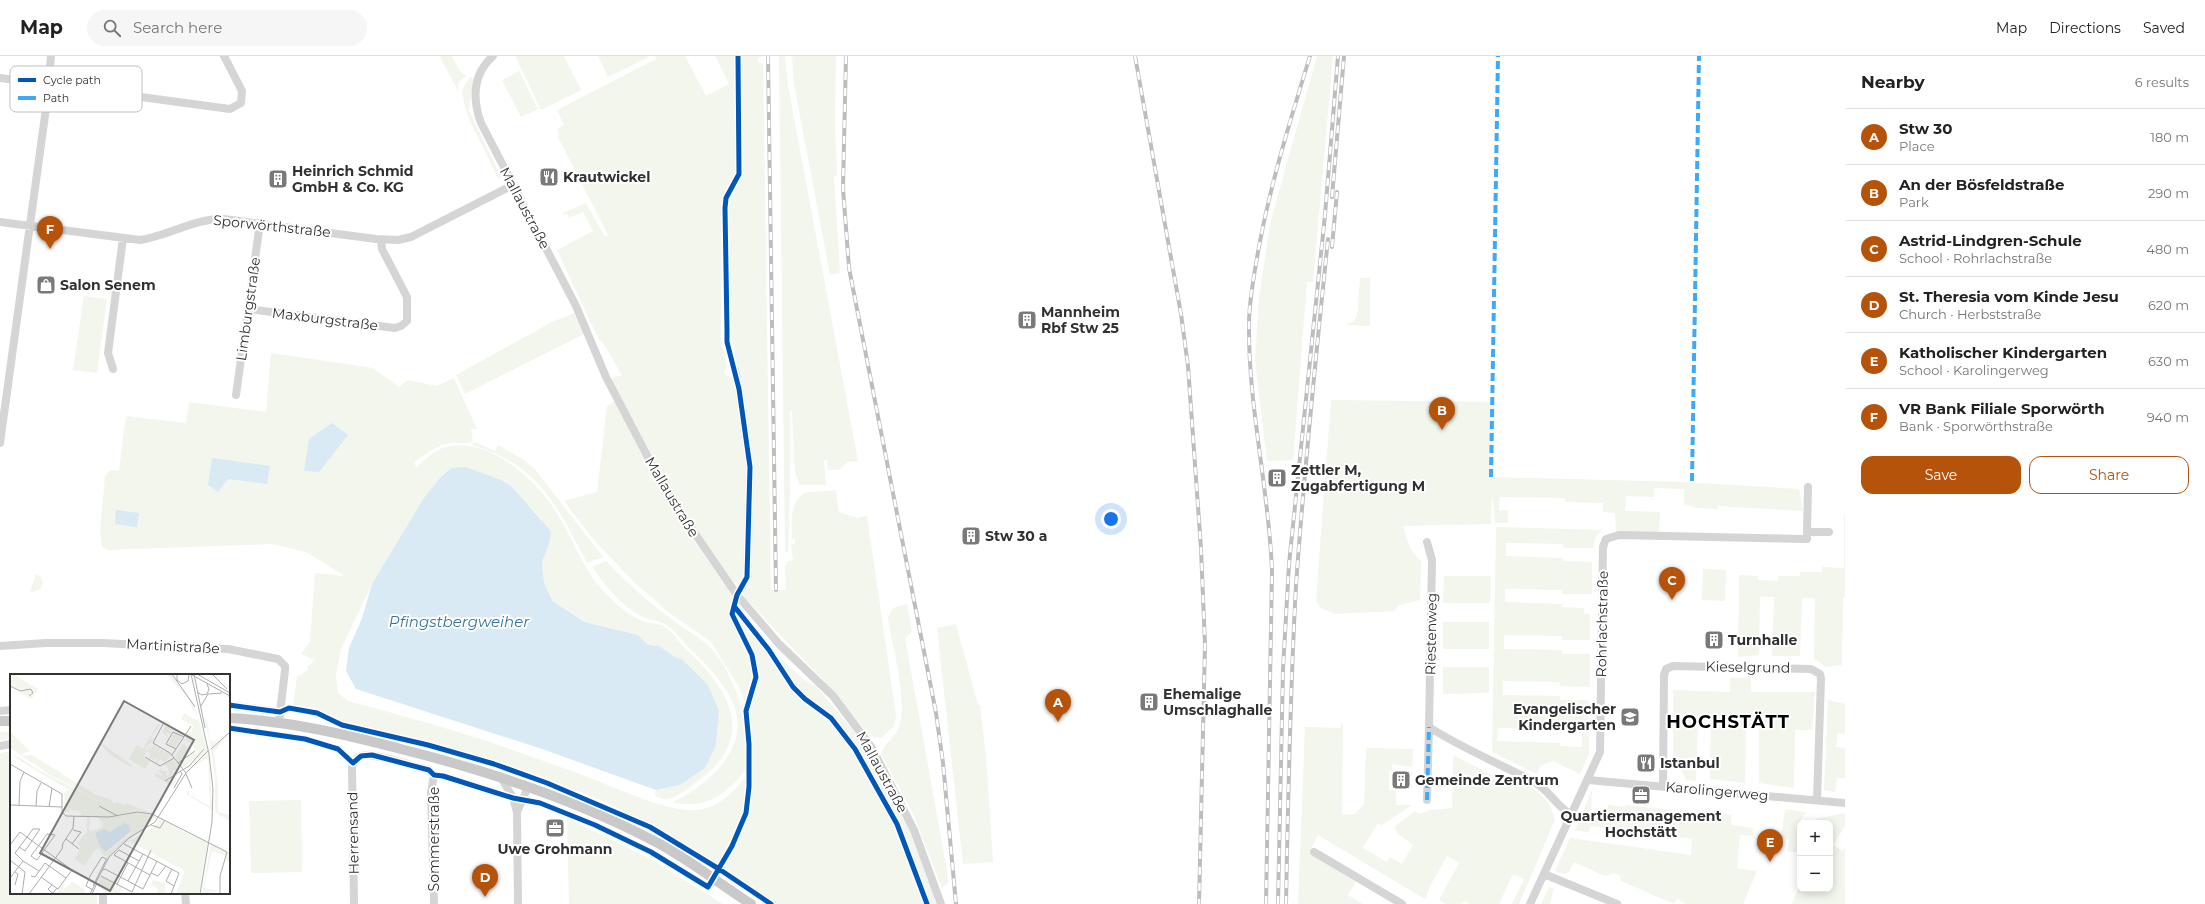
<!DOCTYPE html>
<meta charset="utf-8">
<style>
:root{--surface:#fff;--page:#f6f6f6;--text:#222;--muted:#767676;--line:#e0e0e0;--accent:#b45309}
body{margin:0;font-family:Montserrat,sans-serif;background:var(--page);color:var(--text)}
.controls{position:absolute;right:12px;bottom:12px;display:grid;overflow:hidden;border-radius:8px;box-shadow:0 2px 10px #0003}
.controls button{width:36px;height:36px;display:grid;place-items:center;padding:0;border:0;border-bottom:1px solid var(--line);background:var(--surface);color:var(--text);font:20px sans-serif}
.you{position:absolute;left:1111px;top:463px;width:14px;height:14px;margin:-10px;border:3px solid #fff;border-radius:50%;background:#1a73e8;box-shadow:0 0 0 6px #1a73e833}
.badge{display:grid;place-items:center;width:26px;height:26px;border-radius:50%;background:var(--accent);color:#fff;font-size:13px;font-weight:700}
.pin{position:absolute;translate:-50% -33px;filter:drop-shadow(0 1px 2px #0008)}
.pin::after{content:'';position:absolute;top:21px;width:14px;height:12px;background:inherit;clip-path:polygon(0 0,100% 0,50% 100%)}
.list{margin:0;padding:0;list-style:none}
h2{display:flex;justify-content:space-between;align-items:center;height:52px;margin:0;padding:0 16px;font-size:17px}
h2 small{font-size:13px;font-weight:400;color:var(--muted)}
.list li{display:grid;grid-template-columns:26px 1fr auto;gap:12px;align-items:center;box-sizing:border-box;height:56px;padding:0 16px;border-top:1px solid var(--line)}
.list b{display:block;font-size:15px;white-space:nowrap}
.list p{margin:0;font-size:13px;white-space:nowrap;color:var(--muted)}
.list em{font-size:13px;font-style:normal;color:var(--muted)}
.actions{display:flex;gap:8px;padding:12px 16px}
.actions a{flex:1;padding:9px 0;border:1px solid var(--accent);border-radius:12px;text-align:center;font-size:14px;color:var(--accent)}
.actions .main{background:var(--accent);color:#fff}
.icon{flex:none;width:22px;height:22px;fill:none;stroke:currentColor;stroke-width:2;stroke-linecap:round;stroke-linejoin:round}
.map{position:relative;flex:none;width:1845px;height:848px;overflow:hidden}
header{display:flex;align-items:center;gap:24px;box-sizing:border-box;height:56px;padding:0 20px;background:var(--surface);border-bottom:1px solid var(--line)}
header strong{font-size:19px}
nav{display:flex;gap:22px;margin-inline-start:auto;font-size:14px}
.search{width:280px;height:36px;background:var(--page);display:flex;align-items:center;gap:10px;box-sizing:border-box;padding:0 14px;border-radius:22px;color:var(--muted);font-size:15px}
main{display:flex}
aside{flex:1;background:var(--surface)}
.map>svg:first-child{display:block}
.green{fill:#f2f6ed;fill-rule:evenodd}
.water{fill:#d9eaf4}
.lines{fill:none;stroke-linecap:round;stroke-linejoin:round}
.minor{stroke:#d5d5d5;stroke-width:8}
.major{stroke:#c9c9c9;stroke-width:10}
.rail-casing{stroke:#bdbdbd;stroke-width:4}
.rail{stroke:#fff;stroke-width:2.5;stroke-dasharray:8;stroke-linecap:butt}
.quiet{stroke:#3fa9f5;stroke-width:4;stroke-dasharray:8 4;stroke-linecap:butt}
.cycleway-casing{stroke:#fff;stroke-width:8}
.cycleway{stroke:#0057b8;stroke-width:5}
.labels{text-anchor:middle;stroke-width:4;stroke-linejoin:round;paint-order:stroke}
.poi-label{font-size:14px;font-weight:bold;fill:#313131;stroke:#fff;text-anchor:start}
.street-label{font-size:14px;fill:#313131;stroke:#fff}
.water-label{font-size:15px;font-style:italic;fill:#36759c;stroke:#fff}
.district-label{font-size:18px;font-weight:bold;letter-spacing:1px;fill:#000;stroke:#fff}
.inset-road{fill:none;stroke:#adadad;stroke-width:1}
.view{fill:#797979;fill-opacity:0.15;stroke:#797979;stroke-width:2}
.inset-edge{fill:none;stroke:#313131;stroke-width:2}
.key{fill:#fff;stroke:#c1c1c1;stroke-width:1}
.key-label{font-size:11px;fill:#313131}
</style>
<header>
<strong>Map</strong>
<div class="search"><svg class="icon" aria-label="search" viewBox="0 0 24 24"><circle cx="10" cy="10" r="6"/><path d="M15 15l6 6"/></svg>Search here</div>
<nav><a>Map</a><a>Directions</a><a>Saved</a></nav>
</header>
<main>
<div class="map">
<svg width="1845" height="848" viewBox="0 0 1845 848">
<rect width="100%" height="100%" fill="#fff"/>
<path class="green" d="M442 0H452L459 14 466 20 459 26 458 35 440 1Z
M515 0H564L581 34 541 54Z
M598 0H648L649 1 608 21Z
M655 0H685L706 40 729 28 715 0H736V115L722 145 721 285 727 311 724 315 725 319 732 322 735 328 748 411 745 513 742 525 739 527 731 526C684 461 649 396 612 325L613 322 622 319 602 285 600 286 557 194 593 175 583 156 569 162 567 157 564 159 563 157 586 147 605 181 608 179 558 81 559 77 557 73 564 69 557 54 656 3Z
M741 0H763L758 2V7H763L771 534H786L785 510 787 509V506L793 504 791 488H795V483H792C792 466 789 448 804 437L836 434 839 456 857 462 867 460 896 660 894 670 881 682 870 680 825 626 744 541 743 536 751 518 753 404 729 266 728 165C729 156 728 147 732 139 736 132 740 127 742 119Z
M779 0H785L788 30 858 405 847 406 839 414H828L827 404H824L826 429H800L795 416 792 355H790V431L788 497 785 496Z
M792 0H836L835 69 837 119 834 120 840 217 830 219 794 28Z
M1317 0H1333L1313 226H1307L1293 404 1267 405 1255 304 1259 242 1270 168Z
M519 15 538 53 521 61 502 24Z
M470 21 473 22 469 55 501 121 498 122 470 65 464 47 462 34Z
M1360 222H1370V270L1346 269 1354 265 1357 260Z
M84 240 107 243 97 317 73 314Z
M574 257 584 278 465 338 456 319 552 266Z
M271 297 373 312 399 331 408 324 437 330 454 322 477 373H471L473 386C466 388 459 386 451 387 436 389 427 398 414 406L416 411C426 404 433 394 446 391 492 381 539 426 560 462 573 484 582 510 599 530 612 544 624 558 643 565 650 568 657 567 664 570 673 575 679 587 687 594 728 632 757 679 702 722 694 728 677 742 666 743 663 744 658 741 655 740L656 734 680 729 705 712 716 690 719 655 693 614 682 603 675 601 659 590 648 589 638 579 586 566 554 545 544 527 542 506 549 488 541 462 518 440 511 430 466 411 385 509 372 528 341 593 336 619 338 637 348 645C382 654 415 663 448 673 490 685 531 701 572 715 603 726 666 757 696 754 719 753 736 734 748 717 746 757 739 775 718 810L650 769 610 748 548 723 452 692 338 664 310 652 293 650 297 621 308 614 307 611 315 604 301 598 310 586 315 517 345 520 306 496 272 488 107 494 102 490 100 475 105 420 110 414 119 415 126 360 186 367 189 346 266 356Z
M1331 344 1495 346 1494 416 1492 421 1684 426 1799 433 1803 455 1718 450V453L1697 452 1684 448V433L1654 432V441L1626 440 1625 455 1660 456 1659 476H1616L1615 457 1603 456V447L1565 446V442L1500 441 1499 454H1508V467H1495L1492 436 1491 468 1403 470C1407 484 1410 495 1421 505L1420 544 1399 549 1394 555 1336 558 1320 552 1316 544Z
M615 345C636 386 657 428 682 467 701 496 722 524 742 552 760 576 788 618 816 630 832 650 850 669 865 689 894 730 924 799 936 848H773L721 811 733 795 747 758 752 721 753 690 748 654 740 633 711 586 667 555 635 527 592 482 564 445 597 436 607 350Z
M475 386 495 395 498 389 522 403 534 412 603 501 587 507C555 448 541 410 472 389Z
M1844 459H1845V542H1843L1842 609 1825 611 1819 605 1814 604 1815 542H1802L1800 600H1772L1774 541H1760L1759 599 1738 601 1739 519 1758 520V524L1778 525V520H1800V516H1822V511L1844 512Z
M1496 471 1602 474 1595 482 1593 492H1563V488L1506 487V500L1563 502V505L1592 506V538H1562V534L1505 533V546L1562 548V551L1584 552V558H1590V584H1562V580L1504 579V593L1562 594V598H1590V631L1560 630V626L1503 625V639L1560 640V644H1589V698L1580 718 1553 705 1540 710 1537 718 1492 696ZM1498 672 1560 673V676L1582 677V691L1560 690V687L1497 685Z
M606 505C626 526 647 545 670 562 686 575 707 584 719 602 736 628 745 656 747 687 747 695 749 704 746 711 743 720 733 728 726 734 710 748 693 751 673 746 710 728 753 690 732 645 722 624 706 608 690 593 683 586 677 577 669 571 661 564 650 565 641 560 620 549 606 530 592 511Z
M1703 513 1726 514 1725 545 1702 544Z
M36 518 41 521 43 527 40 533 32 536 30 535Z
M1444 520H1491L1490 547H1443Z
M907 548 912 576 905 582 949 826 942 832 912 755 881 698C884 687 895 682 899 671 908 644 892 590 888 561L893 552Z
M1443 566H1489V593H1443Z
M956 568 978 649H980L986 701 993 806 963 808 937 572Z
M1443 611H1489V637L1443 638Z
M1730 622H1751V636H1815L1812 674H1795L1794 732 1759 727V670H1746L1745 727 1710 723 1711 665H1698L1696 725 1686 724 1678 707 1673 708V634L1730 636Z
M1828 644 1845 648V678L1838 677 1836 691 1845 692V722H1837L1835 736 1824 734Z
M1343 667 1342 759 1355 758 1364 748 1366 692 1413 693 1412 711 1392 708V715H1389V734H1396V749H1412L1382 769 1378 767 1363 792 1387 806 1390 801 1402 808 1413 789 1397 777 1395 770 1415 755 1419 758 1431 754 1452 752 1453 702 1455 700 1511 729 1514 723C1537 735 1548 738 1555 764L1519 848H1512L1524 823 1513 818 1499 848H1470L1464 845 1462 848H1446L1439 844 1459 807 1447 800 1430 830 1425 843 1318 779 1309 797 1356 826 1348 839 1363 848H1298L1305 671 1340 672Z
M11 675V682L0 685V676Z
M11 695V837H97V848H0V697Z
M1592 733 1591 756 1607 758 1608 749 1625 751V749L1697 757 1698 756 1731 759V769L1753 772 1752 780 1740 779 1737 812 1757 815 1743 848H1686L1677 843 1674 848 1621 825 1620 820 1614 817 1605 820 1574 806 1569 816 1564 818 1555 815 1570 782 1691 799 1692 783 1627 775 1626 781 1619 780V774L1590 770 1589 776 1575 775Z
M301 744 302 816 251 817 249 745Z
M1785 753 1806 756 1797 770 1800 797 1787 795 1789 784 1781 782Z
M1845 757V770L1833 789 1843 795 1845 792V848H1792L1800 828V833H1830V767H1814L1816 763Z
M567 762 651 803 723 848H569Z
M1549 831 1554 833 1550 847 1551 848H1541Z"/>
<path class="water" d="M332 367 348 379 319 416 304 415 309 383Z
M212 402 270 410 267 428 228 423 218 436 208 429Z
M466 411 501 424 511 430 551 475 549 488 542 506 544 527 553 545 585 566 638 579 648 589 659 590 675 601 682 603 708 629 719 655 716 690 705 712 680 729 656 734 542 693 356 633 346 615 349 592 362 562 372 528 424 442 440 422 451 412Z
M116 454 139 457 137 471 115 468Z"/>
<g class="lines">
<path class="minor" d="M493 0C473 18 472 42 481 67L576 250 606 321 651 407 680 456 737 539 779 588 833 640 872 692 914 774 941 848
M0 22 230 53 241 47 242 35 224 0
M0 166 140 184C169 180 194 162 224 163L376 183 398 184 411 181 513 129
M248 253 395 272 401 270 407 265V241L382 193 381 184
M113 313 108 297 123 182
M735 314 739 333 750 411 747 521 737 539
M236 339 260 167
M0 387 47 45 51 0
M1807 476 1808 431
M1427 486 1432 504 1429 671C1463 693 1501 708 1536 727 1549 735 1557 750 1570 758
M0 590 46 587H102L228 593 278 603 285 610V614L279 666
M229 649 280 656
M0 655 11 654
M0 690 11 688
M502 723 513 742 517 756 518 848
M1588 724 1845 747
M1663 730 1664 619 1666 613 1673 610 1811 613 1820 618 1821 623 1817 744
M1427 744 1429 671
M517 756 528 731
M1314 796 1402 848
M1544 818 1617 848
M103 837V848
M185 837 186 848
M354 848 352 711C353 707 357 701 362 700 373 696 416 711 429 714L434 719 431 736 434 848
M1530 848 1600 696 1603 491 1606 483 1619 479 1807 483V476H1829"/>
<path class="major" d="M229 662C288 665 344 678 401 693 489 715 577 744 658 787 691 805 720 828 751 848
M0 665H11"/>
<g class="rail-casing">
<path id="rail" d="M768 0 776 534
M846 0 843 132 849 212 936 657 943 707 956 848
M1135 0 1181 258 1188 310 1201 493 1205 588 1199 848
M1332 141 1344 0
M1332 191 1337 136
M1266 848 1272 515C1269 432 1248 351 1249 268 1249 244 1254 220 1258 196 1270 129 1290 65 1310 0
M1278 848 1283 613 1289 508 1325 159 1338 0
M1286 848C1288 742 1290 636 1296 530 1304 414 1316 299 1328 183"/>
</g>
<use href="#rail" class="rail"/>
<path class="quiet" d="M1491 421 1498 0
M1692 425 1699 0
M1427 744 1429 671"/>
<g class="cycleway-casing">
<path id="cycleway" d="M734 550 769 594 793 631 805 643 831 662 855 693 897 768 927 848
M229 649 280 656 289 652 317 657 342 669 428 689 494 708 547 727 650 771 719 813 771 848
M229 672 305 683 338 693 353 707 361 700 372 699 429 714 434 719 443 720 513 742 540 747 595 769 651 796 708 831 732 790 746 757 749 731V688L746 655 756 621 752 599 732 558 737 539 747 521 750 411 739 333 727 286V274L725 152 726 142 739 118 738 0"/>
</g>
<use href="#cycleway" class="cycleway"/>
</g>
<defs>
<g id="restaurant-square" transform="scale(1)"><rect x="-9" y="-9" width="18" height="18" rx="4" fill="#797979" stroke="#fff"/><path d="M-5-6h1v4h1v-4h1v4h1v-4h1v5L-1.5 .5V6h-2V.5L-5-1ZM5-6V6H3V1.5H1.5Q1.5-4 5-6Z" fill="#fff"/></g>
<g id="building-square" transform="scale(1)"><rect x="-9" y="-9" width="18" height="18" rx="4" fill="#797979" stroke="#fff"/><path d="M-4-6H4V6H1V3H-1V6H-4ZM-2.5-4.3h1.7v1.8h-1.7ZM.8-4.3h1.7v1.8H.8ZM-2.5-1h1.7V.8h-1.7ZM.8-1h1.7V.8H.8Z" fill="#fff"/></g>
<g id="shop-square" transform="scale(1)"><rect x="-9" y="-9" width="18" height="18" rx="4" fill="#797979" stroke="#fff"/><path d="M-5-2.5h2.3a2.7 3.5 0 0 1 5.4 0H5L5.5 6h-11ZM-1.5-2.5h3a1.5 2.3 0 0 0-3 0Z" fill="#fff"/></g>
<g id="school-square" transform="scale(1)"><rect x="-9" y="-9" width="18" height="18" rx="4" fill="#797979" stroke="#fff"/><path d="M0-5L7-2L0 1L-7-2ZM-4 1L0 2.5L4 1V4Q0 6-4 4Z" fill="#fff"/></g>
<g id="office-square" transform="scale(1)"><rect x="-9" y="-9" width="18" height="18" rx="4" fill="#797979" stroke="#fff"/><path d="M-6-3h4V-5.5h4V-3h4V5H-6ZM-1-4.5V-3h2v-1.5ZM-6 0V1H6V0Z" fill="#fff"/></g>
</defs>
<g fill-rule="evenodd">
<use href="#restaurant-square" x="549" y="121"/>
<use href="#building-square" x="278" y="123"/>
<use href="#shop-square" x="46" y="229"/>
<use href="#building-square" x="1027" y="264"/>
<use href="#building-square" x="1277" y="422"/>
<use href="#building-square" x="971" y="480"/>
<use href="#building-square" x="1714" y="584"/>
<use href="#building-square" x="1149" y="646"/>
<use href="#school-square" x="1630" y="661"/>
<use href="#restaurant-square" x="1646" y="707"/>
<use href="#building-square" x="1401" y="724"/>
<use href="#office-square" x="1641" y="739"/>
<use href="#office-square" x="555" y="772"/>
</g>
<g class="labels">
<g class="poi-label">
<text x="292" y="120">Heinrich Schmid<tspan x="292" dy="16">GmbH &amp; Co. KG</tspan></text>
<text x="563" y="126">Krautwickel</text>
<text x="60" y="234">Salon Senem</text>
<text x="1041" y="261">Mannheim<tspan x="1041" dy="16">Rbf Stw 25</tspan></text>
<text x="1291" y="419">Zettler M,<tspan x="1291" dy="16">Zugabfertigung M</tspan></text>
<text x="985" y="485">Stw 30 a</text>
<text x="1728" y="589">Turnhalle</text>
<text x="1163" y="643">Ehemalige<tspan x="1163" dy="16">Umschlaghalle</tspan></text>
<text x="1616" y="658" text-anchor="end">Evangelischer<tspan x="1616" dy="16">Kindergarten</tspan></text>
<text x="1660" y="712">Istanbul</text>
<text x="1415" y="729">Gemeinde Zentrum</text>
<text x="1641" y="765" text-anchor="middle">Quartiermanagement<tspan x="1641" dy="16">Hochstätt</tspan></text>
<text x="555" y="798" text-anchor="middle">Uwe Grohmann</text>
</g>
<g class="street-label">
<text transform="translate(525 152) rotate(62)" y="5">Mallaustraße</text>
<text transform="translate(272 170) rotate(6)" y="5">Sporwörthstraße</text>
<text transform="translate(248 253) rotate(-82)" y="5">Limburgstraße</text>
<text transform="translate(325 263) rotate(7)" y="5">Maxburgstraße</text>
<text transform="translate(672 441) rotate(59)" y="5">Mallaustraße</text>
<text transform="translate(1602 568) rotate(-89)" y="5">Rohrlachstraße</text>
<text transform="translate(1431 578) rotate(-89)" y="5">Riestenweg</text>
<text transform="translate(173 590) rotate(3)" y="5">Martinistraße</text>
<text transform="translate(1748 611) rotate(1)" y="5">Kieselgrund</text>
<text transform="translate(882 716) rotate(61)" y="5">Mallaustraße</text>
<text transform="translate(1717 735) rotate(5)" y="5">Karolingerweg</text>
<text transform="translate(353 777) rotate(-91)" y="5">Herrensand</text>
<text transform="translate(434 783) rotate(-90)" y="5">Sommerstraße</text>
</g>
<g class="water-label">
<text x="459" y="571">Pfingstbergweiher</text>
</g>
<g class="district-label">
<text x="1728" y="672">HOCHSTÄTT</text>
</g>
</g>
<g transform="translate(10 618)">
<rect width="220" height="220" fill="#fff"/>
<path d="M3 0 28 15 22 25 10 18 21 15 22 19 17 22H21L24 19 22 14 10 17 0 11ZM161 0 181 26 189 47 198 77 175 97 195 75H192L189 81 180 68 173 66H177L176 61 179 63 177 60 179 57 182 60V54L184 56 182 51 171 45 174 39 186 46 188 45 177 23 157 1ZM194 43 198 50 199 65 204 68 214 61 201 74ZM153 46 161 48 159 52 164 55 162 57 157 54 161 58 160 60 155 58 159 63 152 59 156 50 152 48ZM148 50 150 51 140 65 145 64 135 75 138 76 142 68 139 77 144 71 147 72 143 79 148 73 151 74 146 81 152 75 154 77 150 84 155 77 161 81 155 88 150 85 148 89 146 88 148 84 142 86 143 81 141 85 139 84 141 79 137 77 133 84 140 87 135 95 119 85 127 71 133 75ZM0 58 20 77 11 80 13 82 22 81 86 121 102 126 103 130 107 128 116 132V129L141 139 126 136 104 143 126 139 148 142 97 184 88 174 85 176 74 192 65 185 71 173 67 170 77 158V143H80L79 156 84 157 92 153 93 149 87 143 71 142V138L69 139V137L61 136 60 133 59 138H55L54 120 56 116 61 117 12 88 0 78 29 96 110 138 39 100 13 83 0 73ZM114 149 121 159 96 179 85 159 94 155 100 158ZM165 58 172 64 170 67 165 65 169 68 167 71 163 68 167 72 164 73 158 70ZM215 64 204 78 208 113V138L220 141V147L205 138V105L201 75ZM88 67 122 91 121 93 102 82ZM173 70 181 77 168 88 166 85 173 76 166 84 163 81 165 82ZM185 78 188 82 172 94 169 89ZM198 78 200 91 202 136 168 115 176 120 179 117V121L183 123 184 113V123L200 133 198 83 182 94ZM162 85 170 94 167 91V98L162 96 164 100 154 106H161L165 102 167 106 162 112 145 102 146 99 154 103 149 98 151 94 152 97H156L157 102 159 101 158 93 154 91ZM150 143 174 158 198 168 189 220H166L175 197 119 167 144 153ZM201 169 220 179V187L215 186 216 182 202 177 194 214 210 217 192 220ZM91 202 112 213 110 220H97L87 211ZM143 206 155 209 156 220H146L148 215 141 210ZM56 207 52 217 63 208 74 215 76 220H46Z" fill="#f2f6ed" fill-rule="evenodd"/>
<path d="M114 149 119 151 120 158 96 178 90 172 85 159 94 155 100 158Z" fill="#d9eaf4"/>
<path class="inset-road" d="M162 0 185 33M167 0V6L172 10 178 7 179 0M181 0 199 80 203 115 202 148 190 220M184 0 195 54M187 0 220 19M202 0 217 15M182 1 220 22M0 12 10 17 21 15 23 19 19 22M187 18 192 21 197 20 199 15 197 10M191 32 198 20 212 19M153 50 143 69 160 79 176 99M166 75 156 70 163 58 174 63M201 75 220 58M162 81 181 52M135 83 150 92 164 84M168 89 185 77M0 90 52 120V138L56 142 99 143 127 138 142 140 217 178 210 202V220M176 100 182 114M155 107 179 92 194 75M164 114 172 100 171 98M0 131 52 133M9 132 10 107 14 98M26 132 27 117 31 109M89 132 108 142M39 133 42 114M141 151 150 154 155 146M37 160 45 161 27 186 21 182ZM56 165 69 175M62 170 71 158 63 156M114 170 169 199 161 220M0 171 10 158 62 196 48 215 31 203M0 186 15 198 12 220M13 187 29 197M129 187 109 176 104 181 140 201M162 195 156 207 164 212M93 196 95 195 133 215 147 187M5 198 8 200 5 211M141 199 148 202 156 192M21 202 25 203 35 189 56 204M91 202 122 218 141 176M0 204 13 187 5 179 23 155H30L15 177 9 173M118 207 133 180M107 210 118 189M42 211 38 215 41 218 43 219 47 214M83 212 96 186M83 216 76 212 80 202 92 183 98 186M19 220 52 175 53 169 63 154 64 142M80 220 99 183 119 164 145 148 176 99 198 77M82 220 87 209"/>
<path class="view" d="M114 27 184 66 100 217 30 179Z"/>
<rect width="220" height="220" class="inset-edge"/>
</g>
<rect x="10" y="10" width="132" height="46" rx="6" class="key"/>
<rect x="18" y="22" width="18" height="4" fill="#0057b8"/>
<rect x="18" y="40" width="18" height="4" fill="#3fa9f5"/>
<g class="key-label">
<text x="43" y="28">Cycle path</text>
<text x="43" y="46">Path</text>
</g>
</svg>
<div class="controls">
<button>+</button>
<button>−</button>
</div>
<div class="you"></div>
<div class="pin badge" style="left:1058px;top:666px">A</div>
<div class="pin badge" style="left:1442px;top:374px">B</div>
<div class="pin badge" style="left:1672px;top:544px">C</div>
<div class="pin badge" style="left:485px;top:841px">D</div>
<div class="pin badge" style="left:1770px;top:806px">E</div>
<div class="pin badge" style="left:50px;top:193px">F</div>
</div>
<aside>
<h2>Nearby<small>6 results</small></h2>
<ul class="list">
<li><span class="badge">A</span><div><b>Stw 30</b><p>Place</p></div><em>180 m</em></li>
<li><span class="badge">B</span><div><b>An der Bösfeldstraße</b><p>Park</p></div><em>290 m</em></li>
<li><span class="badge">C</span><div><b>Astrid-Lindgren-Schule</b><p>School · Rohrlachstraße</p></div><em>480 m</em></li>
<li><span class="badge">D</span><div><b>St. Theresia vom Kinde Jesu</b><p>Church · Herbststraße</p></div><em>620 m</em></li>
<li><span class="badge">E</span><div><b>Katholischer Kindergarten</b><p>School · Karolingerweg</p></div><em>630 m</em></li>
<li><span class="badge">F</span><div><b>VR Bank Filiale Sporwörth</b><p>Bank · Sporwörthstraße</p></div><em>940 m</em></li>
</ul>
<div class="actions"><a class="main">Save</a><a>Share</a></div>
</aside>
</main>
